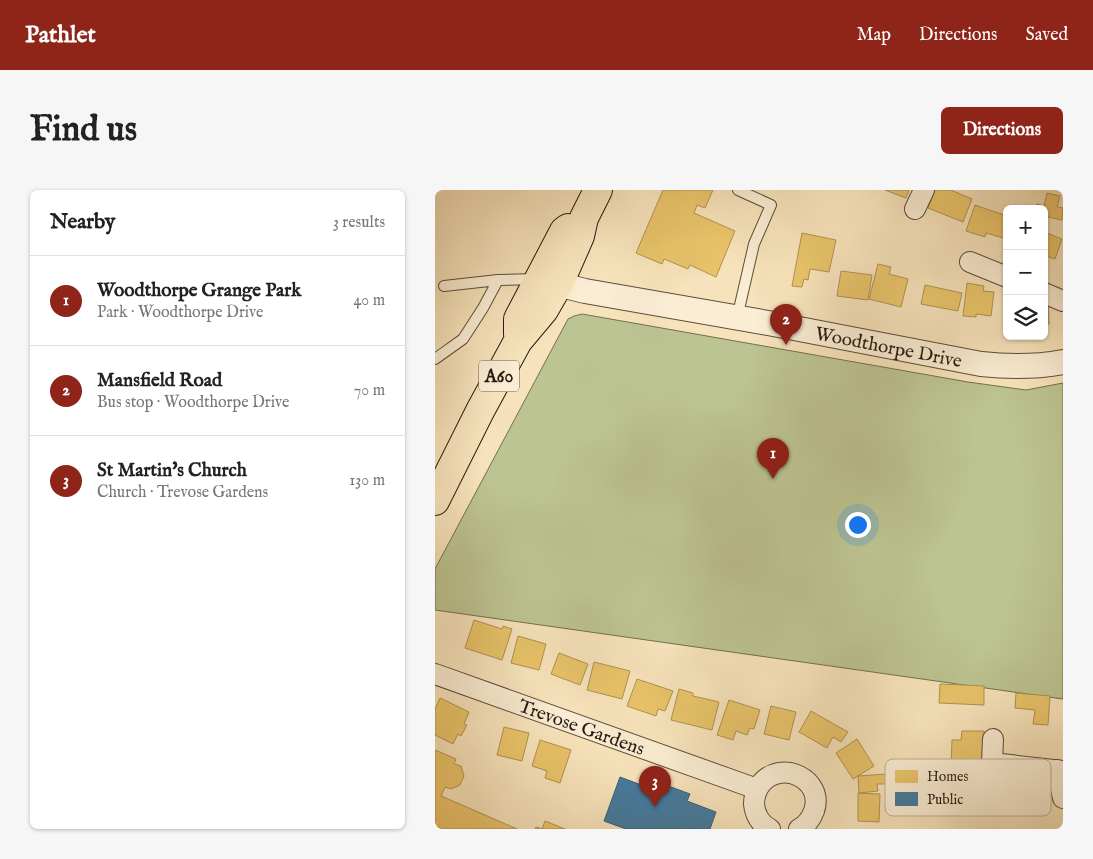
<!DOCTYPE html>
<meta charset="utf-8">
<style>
:root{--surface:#fff;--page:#f6f6f6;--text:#222;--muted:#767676;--line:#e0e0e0;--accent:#8f2418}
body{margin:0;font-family:"IM FELL English",serif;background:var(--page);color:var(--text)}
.controls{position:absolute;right:15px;top:15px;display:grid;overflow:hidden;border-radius:8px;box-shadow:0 1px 4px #0004}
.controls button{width:45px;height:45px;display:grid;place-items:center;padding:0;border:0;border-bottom:1px solid var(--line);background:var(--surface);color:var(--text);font:25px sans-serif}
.you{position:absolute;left:422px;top:334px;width:18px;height:18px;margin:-12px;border:4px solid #fff;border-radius:50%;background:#1a73e8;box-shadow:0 0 0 8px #1a73e833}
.badge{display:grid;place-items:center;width:32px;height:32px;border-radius:50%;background:var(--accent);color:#fff;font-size:16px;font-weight:700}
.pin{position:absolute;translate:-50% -41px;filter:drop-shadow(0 1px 2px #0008)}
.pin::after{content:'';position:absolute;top:26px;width:18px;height:15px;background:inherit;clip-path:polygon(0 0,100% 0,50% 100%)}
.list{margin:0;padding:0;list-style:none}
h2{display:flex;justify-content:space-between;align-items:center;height:65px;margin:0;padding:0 20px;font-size:21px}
h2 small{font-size:16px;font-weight:400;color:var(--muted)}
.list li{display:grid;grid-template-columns:32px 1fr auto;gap:15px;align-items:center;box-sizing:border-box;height:90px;padding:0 20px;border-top:1px solid var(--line)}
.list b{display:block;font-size:19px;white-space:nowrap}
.list p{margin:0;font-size:16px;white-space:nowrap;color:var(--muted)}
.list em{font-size:16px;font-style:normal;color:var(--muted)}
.icon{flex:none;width:28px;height:28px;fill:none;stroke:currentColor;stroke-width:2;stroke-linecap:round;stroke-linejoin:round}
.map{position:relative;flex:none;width:628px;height:639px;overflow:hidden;border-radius:8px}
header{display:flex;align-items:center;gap:30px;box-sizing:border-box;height:70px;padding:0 25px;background:var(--accent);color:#fff}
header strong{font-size:24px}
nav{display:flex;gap:28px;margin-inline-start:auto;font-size:18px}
.intro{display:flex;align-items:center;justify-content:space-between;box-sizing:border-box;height:120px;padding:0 30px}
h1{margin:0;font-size:35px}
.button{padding:12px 22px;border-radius:8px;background:var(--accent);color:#fff;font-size:18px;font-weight:700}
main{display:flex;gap:30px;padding:0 30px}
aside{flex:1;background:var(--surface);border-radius:8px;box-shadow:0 1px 4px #0004}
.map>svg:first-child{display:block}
.green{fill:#bcc491;stroke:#736e52}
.homes{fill:#e9c46a;stroke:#b09150}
.public{fill:#457b9d;stroke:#3d5e73}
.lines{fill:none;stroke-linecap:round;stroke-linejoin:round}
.service-casing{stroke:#5d4c3c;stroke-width:12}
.minor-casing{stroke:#5d4c3c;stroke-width:22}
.tertiary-casing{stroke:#5d4c3c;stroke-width:26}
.trunk-casing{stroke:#2a1912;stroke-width:30}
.service{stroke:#faedd3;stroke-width:10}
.minor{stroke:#faedd3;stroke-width:20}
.tertiary{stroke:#faedd3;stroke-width:24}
.trunk{stroke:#f7e3bb;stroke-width:28}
.labels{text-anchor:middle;stroke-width:5;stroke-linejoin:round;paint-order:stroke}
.shield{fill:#faedd3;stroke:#68594c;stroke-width:1}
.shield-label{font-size:18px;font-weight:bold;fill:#2a1912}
.street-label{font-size:19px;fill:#2a1912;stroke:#faedd3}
.key{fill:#faedd3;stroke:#bcad99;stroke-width:1}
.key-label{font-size:14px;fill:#2a1912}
</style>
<header>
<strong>Pathlet</strong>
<nav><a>Map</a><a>Directions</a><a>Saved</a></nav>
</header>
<div class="intro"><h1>Find us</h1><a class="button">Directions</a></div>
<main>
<aside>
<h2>Nearby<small>3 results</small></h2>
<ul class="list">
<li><span class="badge">1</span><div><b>Woodthorpe Grange Park</b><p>Park · Woodthorpe Drive</p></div><em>40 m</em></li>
<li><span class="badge">2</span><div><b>Mansfield Road</b><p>Bus stop · Woodthorpe Drive</p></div><em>70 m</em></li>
<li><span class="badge">3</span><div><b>St Martin's Church</b><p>Church · Trevose Gardens</p></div><em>130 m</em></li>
</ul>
</aside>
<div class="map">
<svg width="628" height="639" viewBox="0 0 628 639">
<rect width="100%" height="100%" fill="#f7e3bb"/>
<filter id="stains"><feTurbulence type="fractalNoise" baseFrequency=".004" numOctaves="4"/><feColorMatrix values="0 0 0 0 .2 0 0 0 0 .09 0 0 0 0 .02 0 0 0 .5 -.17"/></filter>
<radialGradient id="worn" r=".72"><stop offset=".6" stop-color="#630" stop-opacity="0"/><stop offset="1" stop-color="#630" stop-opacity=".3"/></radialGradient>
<path class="green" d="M147 124 533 192 591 200 628 193V509L0 420V379L133 129 139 126Z"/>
<path class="homes" d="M228 0H278L270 18 262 15 259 23 300 41 281 87 255 75 253 79 229 69 227 74 201 63Z
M450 0H474L471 8Z
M500 0H516L537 9 528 32 493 18Z
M612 3 625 6 622 17 628 18 627 30 609 26V19H601L602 14 609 16Z
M540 15 572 26V49L551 43 550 47 531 41Z
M609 42 627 49 620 69 609 65Z
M367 43 401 50 394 82 375 79 373 90 369 89 367 97 357 96Z
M443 74 456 77 454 84 473 89 466 117 434 109Z
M406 81 437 85 433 110 402 106Z
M532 93 549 96 548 101 559 102 556 126 541 124V127L528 126Z
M490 95 527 103 523 121 486 114Z
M609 110H613L614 134H609Z
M39 430 67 439 68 436 77 439 67 470 30 458Z
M83 446 111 454 104 480 76 473Z
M124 463 153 474 145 495 116 484Z
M159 472 195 481 187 509 152 500Z
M202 489 238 501 230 521 223 519 221 526 192 516Z
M505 494 549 496V515L504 513Z
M244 499 258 503V506L284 512 277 540 236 530Z
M581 503 615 506 613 535 598 534 600 520 580 518Z
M5 508 34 522 29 534 32 535 26 546 23 544 18 554 0 545V519Z
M294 510 325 520 319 539 315 538 312 545 301 541 298 550 282 545Z
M336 516 361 522 354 550 329 544Z
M376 521 413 542 406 552 398 547 392 558 364 542Z
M69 537 94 543 87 571 62 565Z
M527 541H549L548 572H539L538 579H516L517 550H526Z
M422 549 439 576 418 589 401 563Z
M105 550 136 560 125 593 110 588 112 581 97 576Z
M0 560 21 569 19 574 26 576 29 586 25 595 16 599 10 597 6 606 82 639H7L0 636Z
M451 584V594H442L443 601 424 603 423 586Z
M423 603 445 604 444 632 423 631Z
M110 631 130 639H100L101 637 107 639Z"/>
<path class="public" d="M185 587 225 602 228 594 255 604 252 611 281 622 275 639H191L169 631Z"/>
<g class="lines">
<g class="service-casing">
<path id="service" d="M9 96 63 90 100 89
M302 128 319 54 336 15 303 0
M0 169 28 149 48 118 63 90"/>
</g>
<g class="minor-casing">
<g id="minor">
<path d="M480 19 489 0"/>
<path d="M535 72 572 87"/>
<path d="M609 103 628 111"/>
<path id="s1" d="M0 484 322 599"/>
<path d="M558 549 557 573 628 581"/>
<path d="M622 580 628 608"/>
<path d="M335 639C325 634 320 624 319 614 319 607 321 601 325 595 345 568 390 589 379 621 376 629 372 635 364 639"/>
</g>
</g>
<g class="tertiary-casing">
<g id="tertiary">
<path id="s2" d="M106 90 150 101 333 133 546 174C573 177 601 177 628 172"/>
</g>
</g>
<g class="trunk-casing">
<path id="trunk" d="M83 144V129L129 41 133 38
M0 311 45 221 83 151 109 120 124 94 145 46 149 28 163 0"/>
</g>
<use href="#service" class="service"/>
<use href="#minor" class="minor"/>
<use href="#tertiary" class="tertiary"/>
<use href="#trunk" class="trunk"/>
</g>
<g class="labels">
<rect class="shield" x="44" y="170.5" width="40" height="31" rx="4"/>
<g class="shield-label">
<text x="64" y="192">A60</text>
</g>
<g class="street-label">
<text dy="7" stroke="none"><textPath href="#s2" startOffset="354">Woodthorpe Drive</textPath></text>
<text dy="7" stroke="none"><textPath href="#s1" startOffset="156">Trevose Gardens</textPath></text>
</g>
</g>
<rect x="450" y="569" width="166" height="57" rx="8" class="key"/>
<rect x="460" y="580" width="23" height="13" fill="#e9c46a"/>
<rect x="460" y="602" width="23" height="14" fill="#457b9d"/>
<g class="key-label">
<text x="492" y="591">Homes</text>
<text x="492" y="614">Public</text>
</g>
<rect width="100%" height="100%" filter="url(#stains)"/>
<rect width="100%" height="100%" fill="url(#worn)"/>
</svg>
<div class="controls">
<button>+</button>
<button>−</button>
<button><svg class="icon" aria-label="layers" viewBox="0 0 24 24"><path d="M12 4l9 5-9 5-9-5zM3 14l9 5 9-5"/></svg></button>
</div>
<div class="you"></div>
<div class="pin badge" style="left:338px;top:289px">1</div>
<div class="pin badge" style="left:351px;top:155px">2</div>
<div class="pin badge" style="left:220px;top:617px">3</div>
</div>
</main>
